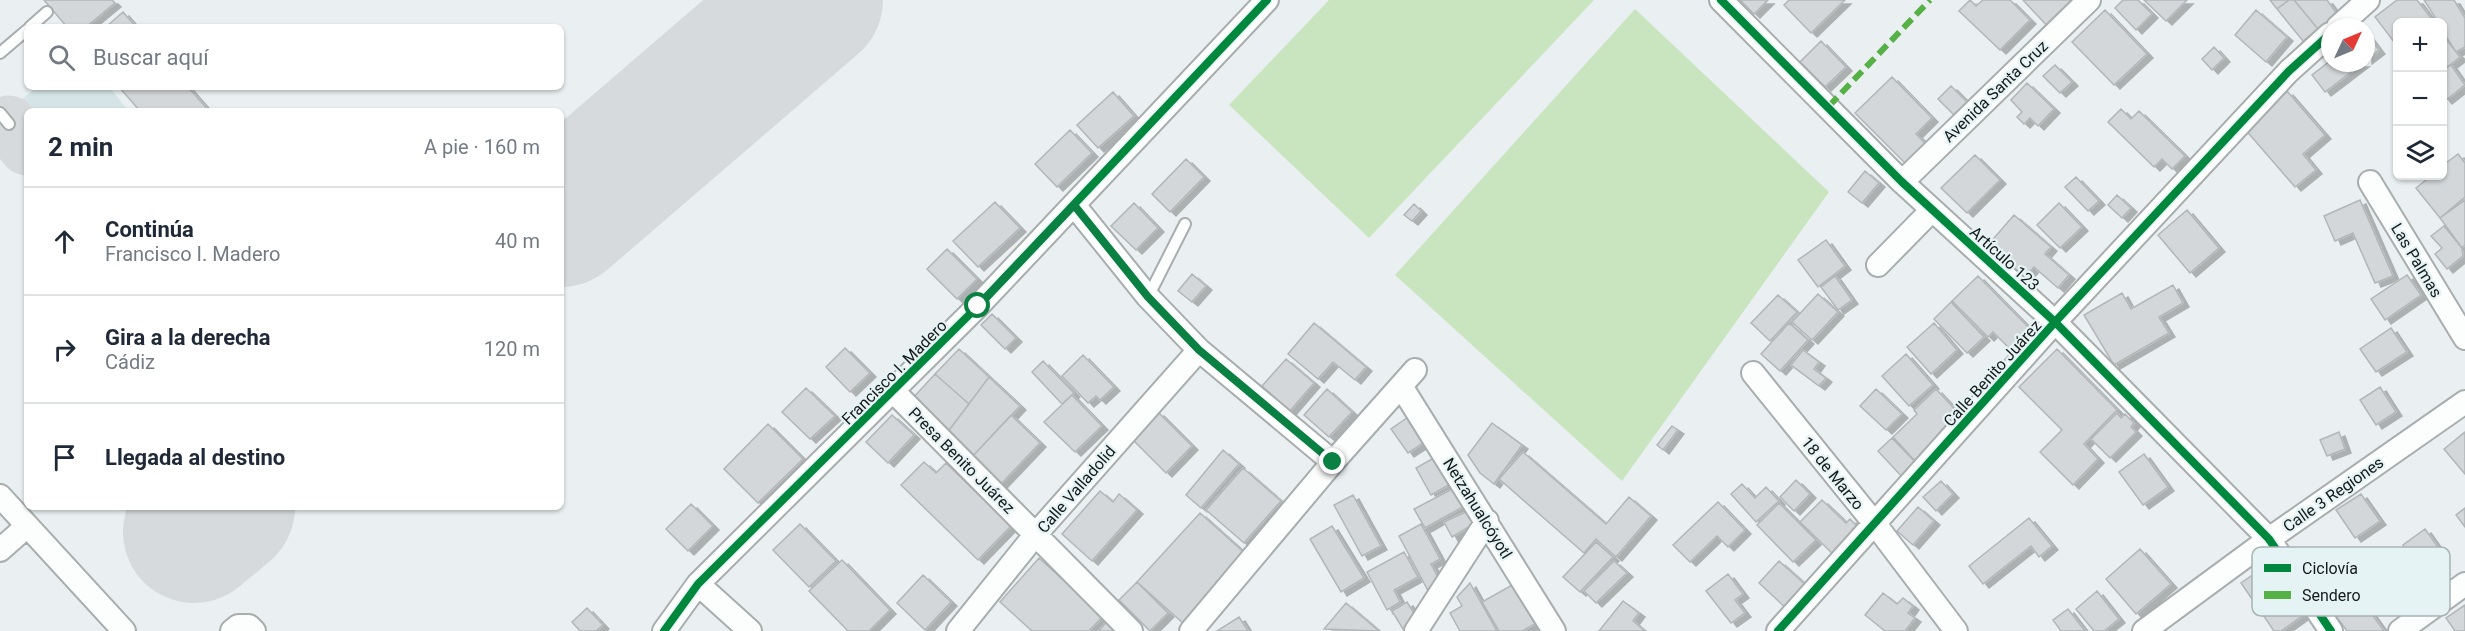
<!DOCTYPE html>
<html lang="es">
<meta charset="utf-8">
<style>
:root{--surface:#fff;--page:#f6f6f7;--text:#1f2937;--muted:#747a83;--line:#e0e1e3}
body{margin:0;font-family:Roboto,sans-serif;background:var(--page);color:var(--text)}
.controls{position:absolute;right:18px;top:18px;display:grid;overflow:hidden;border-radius:9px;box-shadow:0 2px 4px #0004}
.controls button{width:54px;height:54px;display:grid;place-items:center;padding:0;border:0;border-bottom:2px solid var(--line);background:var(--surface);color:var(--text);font:30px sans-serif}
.compass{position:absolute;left:2321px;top:18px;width:54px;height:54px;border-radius:50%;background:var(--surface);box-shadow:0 2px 4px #0004;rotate:46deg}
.stop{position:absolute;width:18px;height:18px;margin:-14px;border:4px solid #0b8043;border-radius:50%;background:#fff}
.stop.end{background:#0b8043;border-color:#fff;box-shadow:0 2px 6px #0008}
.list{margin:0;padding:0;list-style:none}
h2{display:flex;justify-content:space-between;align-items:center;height:78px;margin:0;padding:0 24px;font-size:26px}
h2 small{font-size:20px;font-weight:400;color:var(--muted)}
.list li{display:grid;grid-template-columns:39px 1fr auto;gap:18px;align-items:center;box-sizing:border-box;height:108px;padding:0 24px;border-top:2px solid var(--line)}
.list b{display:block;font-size:22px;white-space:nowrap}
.list p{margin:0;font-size:20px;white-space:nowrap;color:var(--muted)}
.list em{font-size:20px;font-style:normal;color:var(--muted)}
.icon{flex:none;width:33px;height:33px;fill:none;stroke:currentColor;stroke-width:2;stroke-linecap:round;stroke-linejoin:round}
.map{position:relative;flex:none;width:2465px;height:631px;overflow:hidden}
.search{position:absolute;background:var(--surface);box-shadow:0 2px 4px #0004;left:24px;top:24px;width:540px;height:66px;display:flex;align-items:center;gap:15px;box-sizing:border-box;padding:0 21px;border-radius:9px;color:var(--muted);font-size:22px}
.panel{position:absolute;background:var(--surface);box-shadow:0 2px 4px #0004;left:24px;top:108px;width:540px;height:402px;border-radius:9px}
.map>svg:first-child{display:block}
.built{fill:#d5e4e6}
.pitch{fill:#c8e5c0}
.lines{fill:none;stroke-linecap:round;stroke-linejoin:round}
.taxiway{stroke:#d6dadc;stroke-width:57}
.runway{stroke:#d6dadc;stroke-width:142}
.building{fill:#d3d7d9;stroke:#b2b6b8;stroke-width:1.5;filter:url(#shadow)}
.lane-casing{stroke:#a8adae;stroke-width:14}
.street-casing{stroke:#a8adae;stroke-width:26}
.lane{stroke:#fcfdfd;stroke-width:10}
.street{stroke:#fcfdfd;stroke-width:22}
.quiet{stroke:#55b145;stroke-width:6;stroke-dasharray:12 6;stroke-linecap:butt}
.cycleway-casing{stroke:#e6f3f5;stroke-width:11}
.cycleway{stroke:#00873e;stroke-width:8}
.route{stroke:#0b8043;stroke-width:8}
.labels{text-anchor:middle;stroke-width:4.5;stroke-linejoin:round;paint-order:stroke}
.street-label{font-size:16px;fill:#141919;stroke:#e6f3f5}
.key{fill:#e6f3f5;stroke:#a7b2b3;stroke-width:1.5}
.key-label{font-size:16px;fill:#141919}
</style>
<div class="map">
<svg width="2465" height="631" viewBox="0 0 2465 631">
<defs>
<filter id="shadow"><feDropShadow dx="6" dy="4" stdDeviation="0" flood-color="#0004"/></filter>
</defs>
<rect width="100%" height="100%" fill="#eaf0f2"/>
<path class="built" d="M37 87H109L129 111H27V162L0 129V117Z"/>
<path class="pitch" d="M1329 0H1594L1369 238 1229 105Z
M1635 9 1829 192 1622 481 1395 275Z"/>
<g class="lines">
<path class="taxiway" d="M9 124 27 147
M180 507 188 512 213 516"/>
<path class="runway" d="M561 216 812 0
M194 532 224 507"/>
</g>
<path class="building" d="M44 0H112L115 3 86 27H67Z
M1740 0H1768L1754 14Z
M1789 0H1845L1811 33 1784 5Z
M1970 0 1976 6 1983 0H2010L2030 20 2000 50 1959 11Z
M2023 0H2080L2050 29Z
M2123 0H2138L2152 14 2136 30 2115 8Z
M2144 0H2187L2166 21Z
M2270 0H2289L2277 9Z
M2289 0H2294L2318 29 2303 41 2277 9Z
M2294 0H2327L2337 14 2318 29Z
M2397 0H2417L2434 22H2398V47L2375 17Z
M2424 0H2454L2465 18V47L2456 52 2442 30V22H2438Z
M2105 10 2147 54 2114 85 2072 42Z
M2256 10 2287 37 2266 62 2235 35Z
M123 12 136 27H106Z
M2366 33 2379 50 2366 60Z
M2442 34 2460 57 2442 71Z
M1821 41 1846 67 1825 87 1800 62Z
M2214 47 2224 58 2212 70 2202 59Z
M2330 61V63H2363L2325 92 2312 75Z
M2055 65 2072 82 2060 93 2043 76Z
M2451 65 2465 85 2446 100 2442 95V71Z
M1892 77 1932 118 1916 134 1929 147 1909 167 1855 113Z
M2027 83 2054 109 2038 126 2030 118 2024 124 2017 117 2022 112 2011 100Z
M1951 86 1969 104 1956 117 1938 99Z
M119 87H188L209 111H140Z
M2287 91 2325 135 2303 154 2316 170 2295 187 2244 128Z
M1113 92 1134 116 1098 148 1077 125Z
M2121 109 2131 119 2139 111 2185 156 2172 169 2162 159 2154 167 2108 122Z
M1070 130 1092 153 1057 187 1035 164Z
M2458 154 2465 163V197L2440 218 2416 188 2431 176H2442V166Z
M1975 155 2000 180 1967 213 1941 188Z
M1186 159 1204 177 1170 212 1152 194Z
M1865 171 1879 183 1862 203 1848 192Z
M2076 177 2099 201 2088 211 2065 187Z
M2117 195 2131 208 2122 218 2108 205Z
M2360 200 2393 276 2375 283 2353 233 2335 241 2324 216Z
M2465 200V245L2462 248 2440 218Z
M995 202 1020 228 978 267 953 241Z
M1134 203 1158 228 1136 250 1111 226Z
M2059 203 2082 227 2060 248 2037 225Z
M1414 204 1421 211 1412 221 1404 215Z
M2187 210 2219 248 2190 273 2158 235Z
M2014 215 2051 247 2045 254 2069 275 2058 288 2034 267 2025 277 1988 245Z
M2444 226 2462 248 2463 256 2447 269 2435 254 2442 248 2431 236Z
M1826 240 1845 266 1818 287 1798 260Z
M947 249 977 279 957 299 927 269Z
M1192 274 1206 286 1192 302 1178 291Z
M2407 275 2421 295 2385 320 2371 299Z
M1835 276 1852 300 1838 310 1821 287Z
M1978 276 2035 334 2015 354 1993 332 1988 337 1952 301Z
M2173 285 2183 303 2159 317 2169 333 2114 365 2084 315 2122 293 2131 309Z
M1818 294 1838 312 1812 340 1792 322Z
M1778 295 1797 312 1770 341 1751 323Z
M1951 302 1984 337 1967 353 1934 319Z
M992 314 1016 338 1005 349 981 325Z
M1314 323 1366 367 1355 380 1333 362 1318 379 1288 354Z
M1789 323 1808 340 1780 371 1761 354Z
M1934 323 1957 350 1931 374 1907 347Z
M2391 328 2407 352 2376 372 2360 349Z
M845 348 870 373 850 392 826 367Z
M959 349 989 377 969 404 935 374Z
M2057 349 2117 410 2084 444 2098 459 2073 485 2040 452 2062 430 2019 387Z
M1803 350 1819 362 1814 369 1826 378 1819 386 1791 365Z
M1906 354 1933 385 1909 406 1882 376Z
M1083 355 1114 387 1100 400 1096 396 1088 403 1062 376Z
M1286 359 1314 383 1290 411 1262 386Z
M1043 361 1074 393 1062 404 1032 372Z
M935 374 969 404 947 433 912 399Z
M989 377 1020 406 972 457 947 433Z
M2380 387 2396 412 2376 425 2360 400Z
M806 388 835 416 810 439 782 412Z
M1327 389 1352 412 1329 437 1304 415Z
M1876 389 1902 414 1886 430 1860 406Z
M1936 389 1964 419 1917 463 1893 437 1917 414 1914 410Z
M1072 395 1102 426 1075 452 1044 422Z
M1158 412 1192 446 1166 473 1131 438Z
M1414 413 1431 438 1408 453 1391 429Z
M2117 413 2121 418 2125 414 2134 423 2131 427 2136 432 2110 458 2091 439Z
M892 415 914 435 888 463 866 442Z
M1011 415 1040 443 1001 484 972 457Z
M1492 423 1522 445 1494 484 1480 473 1468 455Z
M768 424 803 459 758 503 724 469Z
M1672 426 1678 430 1663 450 1657 445Z
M2339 432 2345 449 2327 456 2320 440Z
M2465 432V474L2444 449Z
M1892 438 1917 464 1903 478 1878 451Z
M1223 450 1239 464 1201 508 1186 495Z
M1523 452 1606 524 1629 497 1651 516 1616 557 1596 539 1584 553 1499 479Z
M2144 454 2168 487 2143 505 2119 472Z
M1439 455 1454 482 1431 495 1416 468Z
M924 462 936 473 946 463 1011 526 978 560 901 485Z
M1243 468 1281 501 1244 543 1206 510Z
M1796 480 1810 494 1794 511 1780 497Z
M1941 481 1953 494 1936 511 1923 497Z
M1742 484 1755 498 1766 487 1779 501 1756 522 1731 494Z
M1458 486 1468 504 1425 528 1414 509Z
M1100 491 1113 502 1119 494 1137 510 1092 561 1062 534Z
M2361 494 2380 521 2355 538 2336 510Z
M1353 495 1381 546 1362 556 1334 505Z
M1822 500 1846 523 1850 519 1861 530 1835 556 1800 522Z
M1718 502 1745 530 1728 547 1717 536 1690 562 1673 545Z
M1779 503 1816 540 1793 562 1757 525Z
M691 504 713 526 688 551 666 529Z
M1918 507 1934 521 1913 545 1897 531Z
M2465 508V527L2456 515Z
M1470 510 1477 522 1452 537 1444 522Z
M1200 513 1248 556 1185 625 1137 582Z
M2029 518 2052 546 2039 557 2031 546 1983 584 1969 566Z
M800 524 836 561 809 587 773 550Z
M1421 524 1440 559 1431 564 1442 585 1433 600 1399 536Z
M1332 526 1364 578 1341 592 1310 539Z
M2425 529 2440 550 2417 566 2403 545Z
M1596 542 1613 557 1580 592 1563 577Z
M2140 549 2171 584 2136 614 2106 579Z
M1404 552 1418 577 1394 590 1400 602 1387 610 1367 572Z
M1039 558 1103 616 1089 631H1032L1000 602Z
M842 560 890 610 869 631H848L809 591Z
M1614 561 1627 573 1596 603 1584 591Z
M1779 561 1809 588 1788 610 1759 583Z
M2267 565 2302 616 2281 631H2274L2241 583Z
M1728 574 1743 594 1735 600 1745 613 1731 623 1706 591Z
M923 575 951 602 925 630 897 603Z
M1137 582 1168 613 1150 631 1119 600Z
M2349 582 2384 631H2347L2324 600Z
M1470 583 1497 631H1460L1450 613 1462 606 1457 597Z
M1512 585 1535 624 1522 631H1499L1482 602Z
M2097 591 2119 619 2104 631H2094L2076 609Z
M1883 593 1897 604 1903 598 1913 606 1908 613 1915 618 1905 631H1885L1865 615Z
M1623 601 1639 613 1633 621 1645 631H1599Z
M1407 602 1418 620 1403 629 1392 611Z
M1346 603 1379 631 1324 629Z
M2465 605V631H2455L2446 618Z
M587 608 603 625 596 631H580L572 622Z
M2068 609 2085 631H2061L2053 620Z
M1239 617 1248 631H1217Z
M1107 621 1117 631H1099Z"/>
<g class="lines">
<g class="lane-casing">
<path id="lane" d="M30 27 47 12
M0 53 27 30
M0 113 9 124
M1148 297 1185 224"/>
</g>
<g class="street-casing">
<path id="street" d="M1721 0 1902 182 2055 322 2269 539 2331 631
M2338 27 2368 0
M1902 182 2089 0
M2370 182 2465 338
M1074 205 1148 297 1199 350 1333 462
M1878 265 1932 210
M1753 373 1875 524 1956 631
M1401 386 1554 631
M894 392 1131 631
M0 496 124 631
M0 550 26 527
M698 584 750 631
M232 631 238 626H249L254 631
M664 631 698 584 978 306 1267 0
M958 631 1035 535 1199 350
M1191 631 1333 462 1415 370
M1416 631 1487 521
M1778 631 2055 322 2289 71 2330 34
M2144 631 2269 539 2465 402
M2400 631 2465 584"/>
</g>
<use href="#lane" class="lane"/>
<use href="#street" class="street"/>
<path class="quiet" d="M1829 106 1930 0"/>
<g class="cycleway-casing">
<path id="cycleway" d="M1721 0 1902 182 2055 322 2269 539 2331 631
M664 631 698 584 978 306 1267 0
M1778 631 2055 322 2289 71 2330 34"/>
</g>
<use href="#cycleway" class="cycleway"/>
</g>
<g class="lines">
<path class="route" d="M978 306 1074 205 1148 297 1199 350 1333 462"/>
</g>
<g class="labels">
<g class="street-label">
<text transform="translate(1995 91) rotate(-44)" y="6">Avenida Santa Cruz</text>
<text transform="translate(2005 258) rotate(42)" y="6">Artículo 123</text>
<text transform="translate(2417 260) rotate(59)" y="6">Las Palmas</text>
<text transform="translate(894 372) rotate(-45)" y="6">Francisco I. Madero</text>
<text transform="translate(1992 373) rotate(-48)" y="6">Calle Benito Juárez</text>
<text transform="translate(962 460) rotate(45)" y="6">Presa Benito Juárez</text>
<text transform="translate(1833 473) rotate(51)" y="6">18 de Marzo</text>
<text transform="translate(1076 489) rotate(-49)" y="6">Calle Valladolid</text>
<text transform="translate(2333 494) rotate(-35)" y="6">Calle 3 Regiones</text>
<text transform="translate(1478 508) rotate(58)" y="6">Netzahualcóyotl</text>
</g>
</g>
<rect x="2252" y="547" width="198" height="69" rx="9" class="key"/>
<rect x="2264" y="564" width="27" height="8" fill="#00873e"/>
<rect x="2264" y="591" width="27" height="8" fill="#55b145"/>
<g class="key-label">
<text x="2302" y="574">Ciclovía</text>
<text x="2302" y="601">Sendero</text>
</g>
</svg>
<div class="controls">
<button>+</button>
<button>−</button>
<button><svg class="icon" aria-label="layers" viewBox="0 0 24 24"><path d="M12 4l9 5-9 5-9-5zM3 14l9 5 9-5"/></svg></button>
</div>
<svg class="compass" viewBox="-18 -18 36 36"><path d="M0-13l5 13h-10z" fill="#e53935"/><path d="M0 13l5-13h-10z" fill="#747a83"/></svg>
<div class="stop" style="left:978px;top:306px"></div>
<div class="stop end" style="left:1333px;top:462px"></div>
<div class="search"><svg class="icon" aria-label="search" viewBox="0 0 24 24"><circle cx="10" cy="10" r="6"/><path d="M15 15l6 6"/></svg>Buscar aquí</div>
<section class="panel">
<h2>2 min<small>A pie · 160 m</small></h2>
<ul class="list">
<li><svg class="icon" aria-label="ahead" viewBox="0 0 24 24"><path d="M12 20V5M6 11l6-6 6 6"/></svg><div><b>Continúa</b><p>Francisco I. Madero</p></div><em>40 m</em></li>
<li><svg class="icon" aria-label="right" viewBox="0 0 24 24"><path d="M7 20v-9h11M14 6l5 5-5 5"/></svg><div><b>Gira a la derecha</b><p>Cádiz</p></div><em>120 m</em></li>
<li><svg class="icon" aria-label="arrive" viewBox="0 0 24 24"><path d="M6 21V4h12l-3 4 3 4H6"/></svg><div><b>Llegada al destino</b></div></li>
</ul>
</section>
</div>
